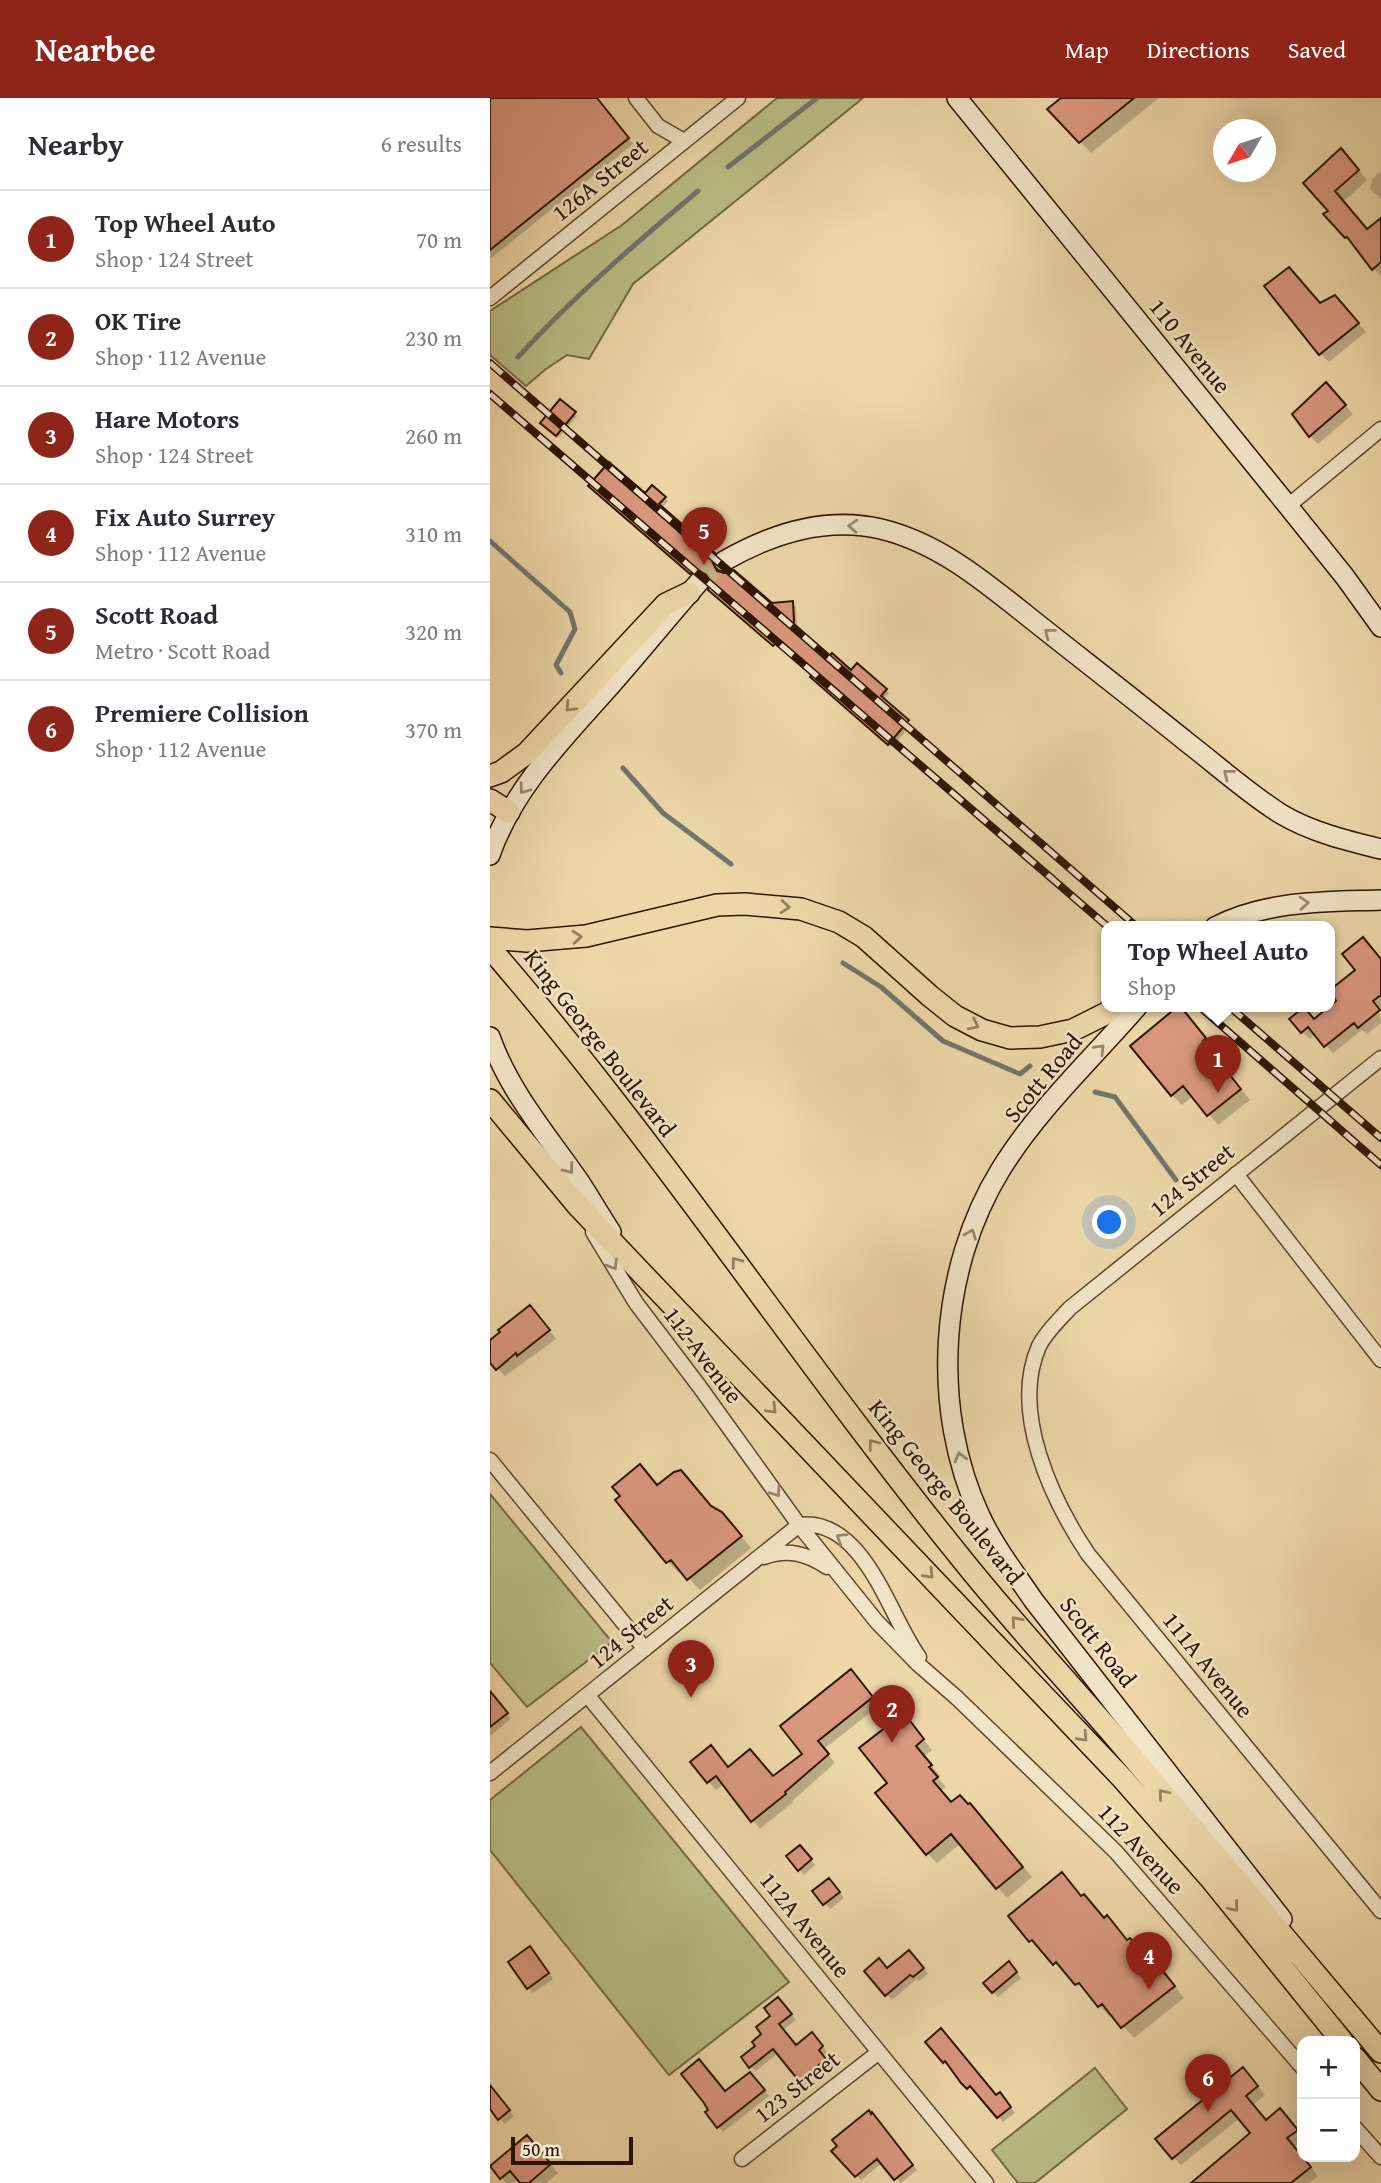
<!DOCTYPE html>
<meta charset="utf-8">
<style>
:root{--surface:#fff;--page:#f2f2f3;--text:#2b2b33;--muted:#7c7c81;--line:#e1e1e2;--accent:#8f2418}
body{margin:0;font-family:"Gentium Book Plus",serif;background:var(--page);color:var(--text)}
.controls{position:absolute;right:21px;bottom:21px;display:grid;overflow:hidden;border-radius:14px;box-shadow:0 7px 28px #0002}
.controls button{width:63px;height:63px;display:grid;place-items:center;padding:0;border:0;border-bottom:2px solid var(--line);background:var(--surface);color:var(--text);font:35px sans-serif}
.compass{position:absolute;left:723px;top:21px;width:63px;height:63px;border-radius:50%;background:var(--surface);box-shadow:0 7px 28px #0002;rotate:231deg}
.scale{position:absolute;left:21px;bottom:18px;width:122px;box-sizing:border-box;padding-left:7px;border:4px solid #2e1502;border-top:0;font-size:19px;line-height:24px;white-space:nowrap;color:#2e1502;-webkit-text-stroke:5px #f3e5c7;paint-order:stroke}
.you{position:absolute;left:620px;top:1125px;width:24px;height:24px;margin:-18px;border:5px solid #fff;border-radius:50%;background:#1a73e8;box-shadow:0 0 0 10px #1a73e833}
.badge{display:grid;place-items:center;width:46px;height:46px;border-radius:50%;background:var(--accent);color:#fff;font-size:23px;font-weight:700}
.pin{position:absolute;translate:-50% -58px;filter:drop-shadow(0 2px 4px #0008)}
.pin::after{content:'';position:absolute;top:37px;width:24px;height:21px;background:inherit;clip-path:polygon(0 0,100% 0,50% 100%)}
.popup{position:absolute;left:611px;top:823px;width:234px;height:91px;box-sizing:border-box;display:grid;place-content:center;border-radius:14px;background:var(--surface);filter:drop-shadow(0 2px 5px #0005);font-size:23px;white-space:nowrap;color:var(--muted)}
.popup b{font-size:26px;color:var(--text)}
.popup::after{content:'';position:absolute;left:50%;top:100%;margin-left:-14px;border:14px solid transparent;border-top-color:var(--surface)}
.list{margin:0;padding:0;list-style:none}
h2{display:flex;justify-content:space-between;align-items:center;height:91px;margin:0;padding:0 28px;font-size:30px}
h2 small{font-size:23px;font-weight:400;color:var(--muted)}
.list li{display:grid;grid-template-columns:46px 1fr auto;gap:21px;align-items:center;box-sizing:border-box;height:98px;padding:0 28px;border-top:2px solid var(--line)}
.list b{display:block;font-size:26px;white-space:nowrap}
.list p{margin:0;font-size:23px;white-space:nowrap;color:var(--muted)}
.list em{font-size:23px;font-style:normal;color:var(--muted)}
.map{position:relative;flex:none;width:891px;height:2085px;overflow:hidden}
header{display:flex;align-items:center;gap:42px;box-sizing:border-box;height:98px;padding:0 35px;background:var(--accent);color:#fff}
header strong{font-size:33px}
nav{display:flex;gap:38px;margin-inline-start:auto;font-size:24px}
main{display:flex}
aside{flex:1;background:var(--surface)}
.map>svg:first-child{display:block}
.green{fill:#bbbd86;stroke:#746944;stroke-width:2}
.shadow{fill:#0003}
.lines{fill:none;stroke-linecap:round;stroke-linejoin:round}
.stream{stroke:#72766d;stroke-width:5}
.building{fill:#d9977e;stroke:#2e1502;stroke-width:2}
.secondary-tunnel{stroke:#c7b088;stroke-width:19;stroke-dasharray:19 10;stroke-linecap:butt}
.minor-casing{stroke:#5e462c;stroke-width:17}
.secondary-casing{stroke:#2e1502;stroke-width:22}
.primary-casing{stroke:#2e1502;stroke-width:24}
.minor{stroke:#f3e5c7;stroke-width:14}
.secondary{stroke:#f3e5c7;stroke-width:19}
.primary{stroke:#edd7a9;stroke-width:21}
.rail-casing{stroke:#2e1502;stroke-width:8}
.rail{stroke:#f3e5c7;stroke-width:5;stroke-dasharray:16;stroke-linecap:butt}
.oneway{stroke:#9a876e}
.oneway2{stroke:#97805e}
.labels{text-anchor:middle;stroke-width:5;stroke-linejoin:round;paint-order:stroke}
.street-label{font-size:24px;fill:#2e1502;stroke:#f3e5c7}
</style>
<header>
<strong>Nearbee</strong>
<nav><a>Map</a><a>Directions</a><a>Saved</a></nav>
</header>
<main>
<aside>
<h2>Nearby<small>6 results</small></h2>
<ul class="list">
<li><span class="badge">1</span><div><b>Top Wheel Auto</b><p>Shop · 124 Street</p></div><em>70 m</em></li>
<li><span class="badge">2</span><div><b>OK Tire</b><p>Shop · 112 Avenue</p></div><em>230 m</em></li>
<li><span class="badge">3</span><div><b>Hare Motors</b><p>Shop · 124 Street</p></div><em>260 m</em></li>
<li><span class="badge">4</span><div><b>Fix Auto Surrey</b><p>Shop · 112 Avenue</p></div><em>310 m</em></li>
<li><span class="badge">5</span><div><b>Scott Road</b><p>Metro · Scott Road</p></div><em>320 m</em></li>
<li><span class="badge">6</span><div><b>Premiere Collision</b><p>Shop · 112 Avenue</p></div><em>370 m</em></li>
</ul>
</aside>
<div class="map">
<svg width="891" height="2085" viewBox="0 0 891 2085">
<rect width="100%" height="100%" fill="#edd7a9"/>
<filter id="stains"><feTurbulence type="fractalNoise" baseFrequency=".00286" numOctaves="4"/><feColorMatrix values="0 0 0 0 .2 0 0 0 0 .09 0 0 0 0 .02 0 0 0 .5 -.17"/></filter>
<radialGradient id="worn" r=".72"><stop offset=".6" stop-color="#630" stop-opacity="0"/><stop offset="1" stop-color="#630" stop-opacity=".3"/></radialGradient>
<path class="green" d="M287 0H373L143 186 99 261 77 257 56 271 36 288 0 257V213L132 127Z
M0 1396 122 1544 37 1609 0 1565Z
M91 1629 299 1884 179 1977 0 1752V1702Z
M605 1970 637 2011 545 2085H528L502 2052Z"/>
<path class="shadow" d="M0 0H106L143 46 0 161Z
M573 0H669L601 55 559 11Z
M851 52 877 82 854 103 878 132 891 122V178L856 139 840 113Z
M891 73V101L880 91 883 80Z
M830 207H853L876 234 839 264 830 255Z
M844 295 863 316 828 346 820 338Z
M71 304 87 318 69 339 53 324Z
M101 388 155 397 162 389 178 403 171 411 227 460 224 468 228 475 282 507 302 505 306 509 307 528 302 534 337 564 361 574 368 567 399 595 393 602 421 627 402 649 326 582 327 574 293 545 288 550 221 493 223 480 220 477 210 475 204 478Z
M891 862V910L889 911 891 925 877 936 872 932 843 955 826 936 820 941 812 934Z
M700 920 725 951 722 954 760 1002 728 1027 703 998 692 1007 682 997Z
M48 1218 66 1241 15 1278 0 1262V1244Z
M150 1368 168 1389 191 1374 224 1412 243 1428 261 1450 210 1492 192 1473 189 1475 178 1464 127 1402Z
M369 1581 390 1607 334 1651 345 1665 302 1703 303 1704 270 1731 234 1686 226 1692 202 1664 283 1680 314 1656Z
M0 1593 21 1621 0 1638Z
M414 1618 442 1652 434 1658 450 1678 448 1680 456 1689 451 1693 462 1706 489 1717 542 1779 517 1800 471 1745 447 1765 437 1755 399 1685Z
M315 1754 325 1767 314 1777 309 1771Z
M572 1776 592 1799 594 1798 638 1844 640 1842 662 1866 664 1864 675 1875 694 1900 644 1940 623 1917 620 1919 577 1874 575 1876 553 1852 551 1854 520 1818Z
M344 1787 354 1800 340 1811 324 1793Z
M45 1855 63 1881 43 1895 38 1890Z
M424 1859 438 1876 429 1883 427 1881 402 1902 377 1873 397 1872Z
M524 1871 531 1880 508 1899 503 1894Z
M293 1906 306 1922 293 1932 306 1949 327 1941 337 1954 333 1958 340 1967 315 1987 288 1955 266 1973 261 1969 267 1948Z
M437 1944 506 1999 515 2001 525 2015 513 2024 486 1993 484 1994 473 1983 461 1968 459 1969 454 1964Z
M761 1979 775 1997 763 2007 777 2024 798 2021 812 2038V2043L804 2049 828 2078 819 2085H704L762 2036 750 2020 691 2067 683 2059Z
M265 1981 279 1998 233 2034 217 2015 236 1995Z
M0 1988 24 2018 15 2026 0 2009Z
M387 2021 427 2072 411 2085 392 2065 371 2082 344 2053Z
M45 2047 68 2075 56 2085H32L29 2081 23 2085H16L2 2068Z"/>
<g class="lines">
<path class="stream" d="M238 69 327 0
M28 259C83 199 146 145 208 93
M0 443 80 514 85 531 66 567 71 575
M133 670 173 715 241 766
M353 865 391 889 453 943 530 976 540 968
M605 994 625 999 686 1082"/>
</g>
<path class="building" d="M0 0H107L139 40 0 152Z
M571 0H644L589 45 557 11Z
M851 50 869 72 845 93 877 131 891 120V164L882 172 857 139 855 140 833 116 838 113 813 85Z
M799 169 830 205 845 197 869 225 829 257 774 188Z
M836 284 856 307 819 339 802 316Z
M70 301 86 314 66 338 50 325Z
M119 364 155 395 162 387 176 399 169 406 225 455 222 463 227 473 234 475 244 472 282 505 303 503 304 524 300 530 337 561 342 555 361 572 367 565 397 591 391 598 419 622 398 647 320 579 324 574 288 543 283 548 218 492 221 481 216 474 206 472 200 476 98 388Z
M873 839 891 861V897L883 903 890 912 868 930 864 925 834 949 818 929 811 935 799 921 814 909 824 921 846 903 840 892 865 872 852 856Z
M687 909H691L716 940 713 943 751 991 717 1018 693 988 681 998 640 948Z
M40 1207 60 1232 27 1258 26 1255 6 1272 0 1265V1242L10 1234 8 1232Z
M150 1366 167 1387 184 1374 191 1372 221 1408 232 1414 252 1438 197 1482 181 1462 176 1465 125 1402 130 1398 122 1389Z
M361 1571 383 1599 328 1643 339 1656 295 1694 296 1696 261 1724 226 1678 217 1685 200 1664 221 1647 238 1669 260 1651 283 1678 312 1656 290 1628Z
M0 1593 18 1615 0 1629Z
M414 1615 434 1641 426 1648 442 1667 439 1669 448 1679 443 1683 461 1704 470 1697 478 1706 480 1705 533 1769 506 1791 461 1736 436 1757 385 1695 397 1685 369 1650Z
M310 1747 322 1761 308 1773 296 1758Z
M572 1774 591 1798 594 1796 614 1820 617 1817 637 1842 640 1840 660 1865 664 1862 685 1888 631 1930 612 1906 608 1909 589 1885 585 1887 566 1864 563 1867 542 1842 539 1844 518 1818Z
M339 1780 350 1794 333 1807 322 1793Z
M40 1848 59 1875 37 1891 18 1864Z
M419 1852 434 1870 423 1879 420 1877 395 1898 374 1873 389 1860 397 1870Z
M519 1863 527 1874 502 1895 493 1885Z
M288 1899 302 1916 289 1926 306 1947 322 1934 333 1948 329 1952 336 1961 309 1983 283 1951 259 1970 251 1959 265 1948 262 1944 271 1936 266 1929 280 1918 274 1910Z
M451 1930 506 1997 510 1994 521 2009 507 2020 480 1988 477 1991 471 1985 455 1963 453 1965 435 1944Z
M209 1961 235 1993 260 1974 275 1992 227 2030 215 2014 218 2012 214 2005 191 1976Z
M753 1969 768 1988 756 1998 776 2022 790 2010 808 2032 797 2040 821 2069 801 2085H701L760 2035 741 2012 682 2061 665 2041Z
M0 1987 20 2012 8 2022 0 2011Z
M379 2012 381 2016 382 2014 423 2067 404 2082 387 2061 365 2079 341 2053 347 2048 342 2042Z
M37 2037 61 2066 39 2085H30L20 2073 10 2081 0 2068Z"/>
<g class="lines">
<path class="secondary-tunnel" d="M209 484 234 463"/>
<g class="minor-casing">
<path id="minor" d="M146 0 168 28 194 43
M0 200 248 0
M798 408 891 331
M891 960 580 1210C569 1222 556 1234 549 1248 520 1314 562 1402 598 1456L891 1813
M746 1076 891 1262
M103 1134 146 1205 209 1288 309 1427 387 1524 428 1566 467 1600 626 1754 812 1969
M0 1362 155 1551
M309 1427C374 1419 399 1518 429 1559
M274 1459C298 1450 317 1456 337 1469
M98 1598 496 2085
M0 1675 309 1427
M865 2030 891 2059
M252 2061 389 1954"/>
</g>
<g class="secondary-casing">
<path id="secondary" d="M467 0 798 408 855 479 891 529
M234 463C281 436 336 418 391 431 449 445 495 484 540 520 593 562 646 603 698 645 729 669 759 696 791 716 821 734 858 743 891 751
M0 757C23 690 75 639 121 587 151 553 179 518 209 484
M725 829C777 802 835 804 891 802
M647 909C601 962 548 1011 511 1071 449 1171 440 1311 490 1418 504 1448 525 1475 544 1503L792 1821
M0 939C19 993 57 1037 89 1083 100 1100 110 1117 121 1134"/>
</g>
<g class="primary-casing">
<path id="primary" d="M0 678 11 674 37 655 176 506 199 495
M0 702 19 714
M0 840 37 843 96 838 227 807 255 806 311 811 349 824 374 839 440 898 465 918 492 932 520 940 550 939 583 932 617 915 623 909
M0 850C168 1044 309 1260 471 1460 518 1519 570 1575 620 1633 711 1739 801 1847 891 1954
M0 1002 88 1108 632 1680 720 1780 852 1943
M865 1960 891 1992"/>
</g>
<use href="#minor" class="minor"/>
<use href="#secondary" class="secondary"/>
<use href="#primary" class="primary"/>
<g class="rail-casing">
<path id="rail" d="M0 265 647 829
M0 296 618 829
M710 909 891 1067
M740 909 891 1040"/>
</g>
<use href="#rail" class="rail"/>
</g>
<defs><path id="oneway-chevron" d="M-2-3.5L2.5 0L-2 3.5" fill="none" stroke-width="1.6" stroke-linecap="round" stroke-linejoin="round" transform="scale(1.75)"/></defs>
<g class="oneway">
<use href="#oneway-chevron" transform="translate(363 428) rotate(-176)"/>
<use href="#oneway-chevron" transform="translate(559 535) rotate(-142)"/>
<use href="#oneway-chevron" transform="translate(738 676) rotate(-142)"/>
<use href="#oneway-chevron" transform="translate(34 691) rotate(126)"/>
<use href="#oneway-chevron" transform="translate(814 805) rotate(-4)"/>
<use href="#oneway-chevron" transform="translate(610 951) rotate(-46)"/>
<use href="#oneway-chevron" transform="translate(79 1071) rotate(53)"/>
<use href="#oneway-chevron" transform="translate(481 1136) rotate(-69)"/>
<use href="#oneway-chevron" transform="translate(123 1167) rotate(59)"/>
<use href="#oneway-chevron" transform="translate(470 1359) rotate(-105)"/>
<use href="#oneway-chevron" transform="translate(286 1394) rotate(54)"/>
<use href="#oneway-chevron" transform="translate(351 1440) rotate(-148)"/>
</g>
<g class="oneway2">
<use href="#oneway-chevron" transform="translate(80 609) rotate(133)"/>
<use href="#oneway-chevron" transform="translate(295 809) rotate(5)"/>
<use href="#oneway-chevron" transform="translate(87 839) rotate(-5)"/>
<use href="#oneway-chevron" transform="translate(484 927) rotate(26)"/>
<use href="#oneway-chevron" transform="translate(246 1164) rotate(-127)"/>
<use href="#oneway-chevron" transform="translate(282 1311) rotate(46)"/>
<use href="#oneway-chevron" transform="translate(383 1346) rotate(-128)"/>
<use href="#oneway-chevron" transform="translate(439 1476) rotate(46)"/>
<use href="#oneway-chevron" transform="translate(526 1523) rotate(-131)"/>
<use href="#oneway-chevron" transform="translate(593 1639) rotate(47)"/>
<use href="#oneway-chevron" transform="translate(673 1696) rotate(-130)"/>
<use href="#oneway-chevron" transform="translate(744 1809) rotate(51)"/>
</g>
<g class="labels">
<g class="street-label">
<text transform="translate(110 82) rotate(-39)" y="8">126A Street</text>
<text transform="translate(700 248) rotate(51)" y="8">110 Avenue</text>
<text transform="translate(110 945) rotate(52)" y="8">King George Boulevard</text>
<text transform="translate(553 980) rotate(-50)" y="8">Scott Road</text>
<text transform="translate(702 1082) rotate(-39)" y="8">124 Street</text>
<text transform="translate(213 1257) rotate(53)" y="8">112 Avenue</text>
<text transform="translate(456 1394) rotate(51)" y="8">King George Boulevard</text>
<text transform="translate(141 1534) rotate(-39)" y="8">124 Street</text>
<text transform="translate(608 1544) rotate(52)" y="8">Scott Road</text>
<text transform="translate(718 1567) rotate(51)" y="8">111A Avenue</text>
<text transform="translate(651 1751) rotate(47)" y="8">112 Avenue</text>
<text transform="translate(315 1827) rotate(51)" y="8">112A Avenue</text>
<text transform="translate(307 1989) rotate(-38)" y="8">123 Street</text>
</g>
</g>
<rect width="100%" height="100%" filter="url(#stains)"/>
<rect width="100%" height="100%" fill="url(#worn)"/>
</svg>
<div class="controls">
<button>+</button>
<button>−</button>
</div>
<svg class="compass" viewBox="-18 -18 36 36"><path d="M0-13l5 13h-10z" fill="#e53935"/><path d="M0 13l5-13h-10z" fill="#7c7c81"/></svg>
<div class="scale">50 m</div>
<div class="you"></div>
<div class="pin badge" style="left:728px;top:995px">1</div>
<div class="popup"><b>Top Wheel Auto</b>Shop</div>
<div class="pin badge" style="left:402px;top:1645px">2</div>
<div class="pin badge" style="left:201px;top:1600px">3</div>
<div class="pin badge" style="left:659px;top:1892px">4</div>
<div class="pin badge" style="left:214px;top:467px">5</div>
<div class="pin badge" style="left:718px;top:2014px">6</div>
</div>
</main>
